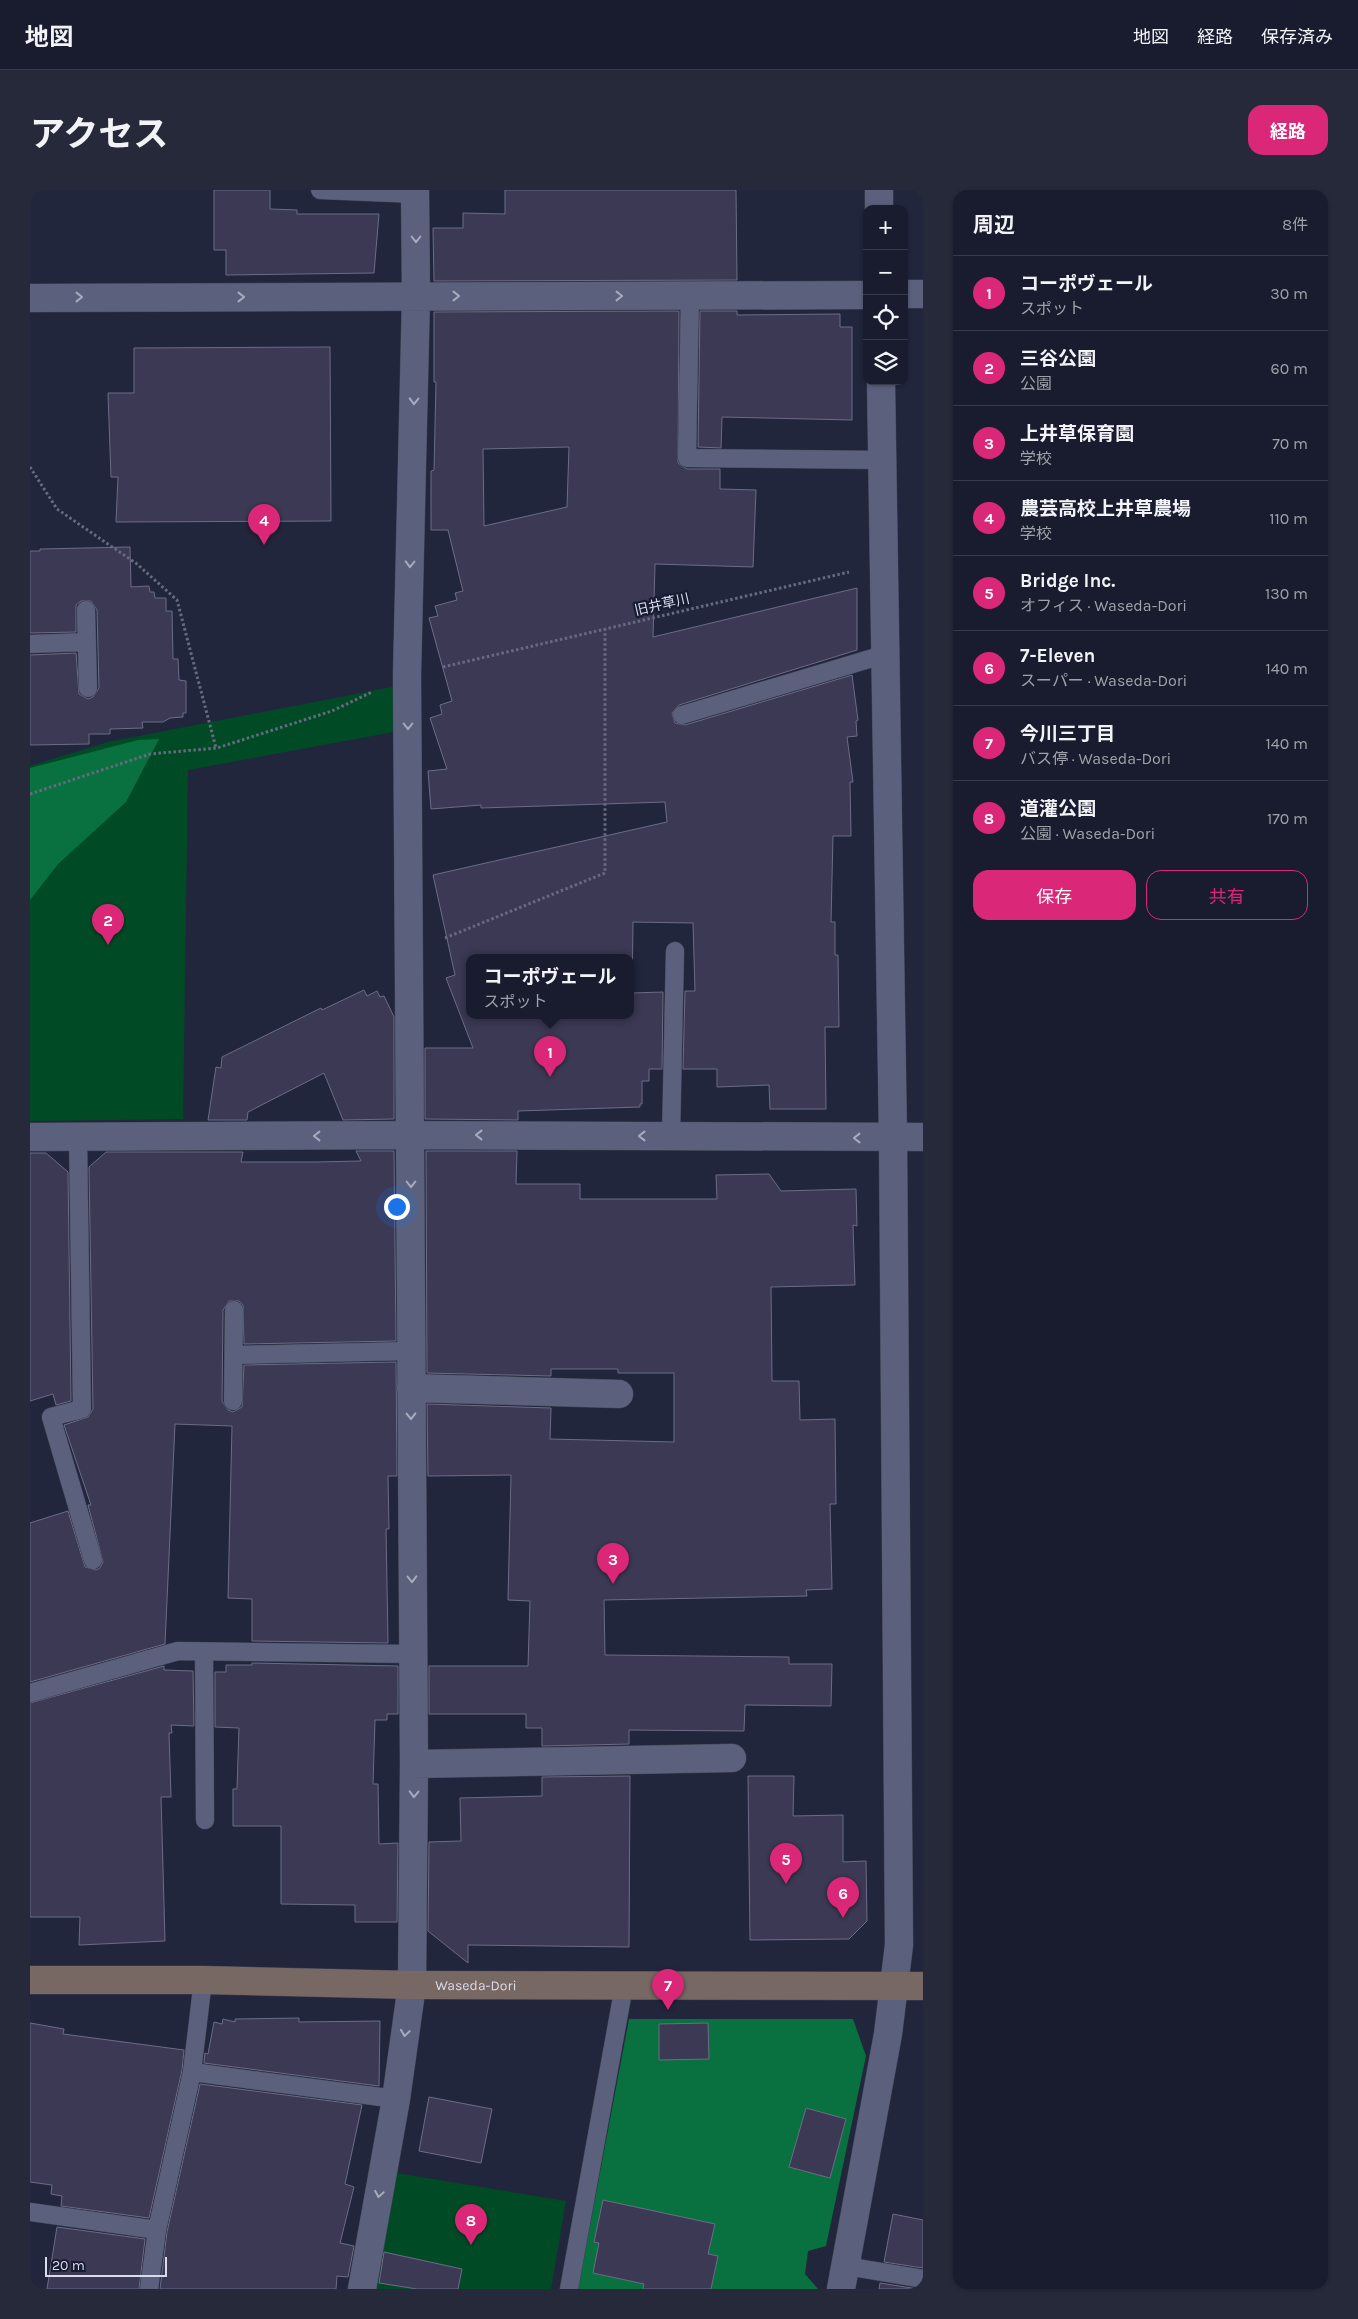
<!DOCTYPE html>
<html lang="ja">
<meta charset="utf-8">
<style>
:root{--surface:#191c2e;--page:#26293a;--text:#f1f3f6;--muted:#9fa1aa;--line:#373a4a;--accent:#db2777}
body{margin:0;font-family:Karla,"Noto Sans JP",sans-serif;background:var(--page);color:var(--text)}
.controls{position:absolute;right:15px;top:15px;display:grid;overflow:hidden;border-radius:10px;box-shadow:0 1px 4px #0004}
.controls button{width:45px;height:45px;display:grid;place-items:center;padding:0;border:0;border-bottom:1px solid var(--line);background:var(--surface);color:var(--text);font:25px sans-serif}
.scale{position:absolute;left:15px;bottom:12px;width:122px;box-sizing:border-box;padding-left:5px;border:2px solid #d9dcec;border-top:0;font-size:14px;line-height:18px;white-space:nowrap;color:#d9dcec;-webkit-text-stroke:4px #181c33;paint-order:stroke}
.you{position:absolute;left:366px;top:1016px;width:18px;height:18px;margin:-12px;border:4px solid #fff;border-radius:50%;background:#1a73e8;box-shadow:0 0 0 8px #1a73e833}
.badge{display:grid;place-items:center;width:32px;height:32px;border-radius:50%;background:var(--accent);color:#fff;font-size:16px;font-weight:700}
.pin{position:absolute;translate:-50% -41px;filter:drop-shadow(0 1px 2px #0008)}
.pin::after{content:'';position:absolute;top:26px;width:18px;height:15px;background:inherit;clip-path:polygon(0 0,100% 0,50% 100%)}
.popup{position:absolute;left:436px;top:764px;width:168px;height:65px;box-sizing:border-box;display:grid;place-content:center;border-radius:10px;background:var(--surface);filter:drop-shadow(0 1px 4px #0005);font-size:16px;white-space:nowrap;color:var(--muted)}
.popup b{font-size:19px;color:var(--text)}
.popup::after{content:'';position:absolute;left:50%;top:100%;margin-left:-10px;border:10px solid transparent;border-top-color:var(--surface)}
.list{margin:0;padding:0;list-style:none}
h2{display:flex;justify-content:space-between;align-items:center;height:65px;margin:0;padding:0 20px;font-size:21px}
h2 small{font-size:16px;font-weight:400;color:var(--muted)}
.list li{display:grid;grid-template-columns:32px 1fr auto;gap:15px;align-items:center;box-sizing:border-box;height:75px;padding:0 20px;border-top:1px solid var(--line)}
.list b{display:block;font-size:19px;white-space:nowrap}
.list p{margin:0;font-size:16px;white-space:nowrap;color:var(--muted)}
.list em{font-size:16px;font-style:normal;color:var(--muted)}
.actions{display:flex;gap:10px;padding:15px 20px}
.actions a{flex:1;padding:11px 0;border:1px solid var(--accent);border-radius:15px;text-align:center;font-size:18px;color:var(--accent)}
.actions .main{background:var(--accent);color:#fff}
.icon{flex:none;width:28px;height:28px;fill:none;stroke:currentColor;stroke-width:2;stroke-linecap:round;stroke-linejoin:round}
.map{position:relative;flex:none;width:893px;height:2099px;overflow:hidden;border-radius:15px}
header{display:flex;align-items:center;gap:30px;box-sizing:border-box;height:70px;padding:0 25px;background:var(--surface);border-bottom:1px solid var(--line)}
header strong{font-size:24px}
nav{display:flex;gap:28px;margin-inline-start:auto;font-size:18px}
.intro{display:flex;align-items:center;justify-content:space-between;box-sizing:border-box;height:120px;padding:0 30px}
h1{margin:0;font-size:35px}
.button{padding:12px 22px;border-radius:15px;background:var(--accent);color:#fff;font-size:18px;font-weight:700}
main{display:flex;gap:30px;padding:0 30px}
aside{flex:1;background:var(--surface);border-radius:15px;box-shadow:0 1px 4px #0004}
.map>svg:first-child{display:block}
.green{fill:#004b26}
.forest{fill:#09713f}
.building{fill:#3b3953;stroke:#6d6c88;fill-rule:evenodd}
.lines{fill:none;stroke-linecap:round;stroke-linejoin:round}
.service-casing{stroke:#414457;stroke-width:19}
.minor-casing{stroke:#414457;stroke-width:29}
.tertiary-casing{stroke:#414457;stroke-width:29}
.secondary-casing{stroke:#414457;stroke-width:29}
.path{stroke:#676b80;stroke-width:3;stroke-dasharray:2.5 2.5;stroke-linecap:butt}
.service{stroke:#5b617c;stroke-width:18}
.minor{stroke:#5b617c;stroke-width:28}
.tertiary{stroke:#5b617c;stroke-width:28}
.secondary{stroke:#786863;stroke-width:28}
.oneway{stroke:#a7abbf}
.labels{text-anchor:middle;stroke-width:4.5;stroke-linejoin:round;paint-order:stroke}
.street-label{font-size:14px;fill:#d9dcec;stroke:#181c33}
</style>
<header>
<strong>地図</strong>
<nav><a>地図</a><a>経路</a><a>保存済み</a></nav>
</header>
<div class="intro"><h1>アクセス</h1><a class="button">経路</a></div>
<main>
<div class="map">
<svg width="893" height="2099" viewBox="0 0 893 2099">
<rect width="100%" height="100%" fill="#21263d"/>
<path class="green" d="M367 496 369 541 158 580 153 929 0 931V576L78 552Z
M366 1983 536 2011 521 2099H345Z"/>
<path class="forest" d="M129 549 96 612 28 674 0 710V578L108 550Z
M599 1829H823L836 1866 796 2056 778 2061 775 2084 788 2099H548Z"/>
<path class="building" d="M184 0H240V19L267 20V24H349L344 83 196 85V60H184Z
M475 0H706L707 90 404 91 403 38H433V23L475 24Z
M649 121 648 273 657 279H690V299L726 300 723 377 625 374 623 447 827 398V460L649 515 642 523 645 533 655 535 822 485 828 530 826 531 827 546 817 547 823 592H820L821 646H803L801 732H805V765H808L809 837H795L796 919H740L739 895 687 897V879H653L655 801H665L663 733 603 732 602 803 633 802 632 879H619V891H612V914H610V917L488 921V930L395 929V858H443L416 788 425 785 403 685 637 632 635 612 451 618V615L401 619 398 581 417 579 400 528 412 524 410 515 422 511 399 428 408 426 405 416 427 410 425 403 433 401 418 340H401V281L404 280 406 192H404V122ZM539 257 537 317 454 336 453 259ZM440 768H600V826H440Z
M670 121H707V125L810 124V137H822V230L692 227 691 258 668 257Z
M300 157 301 331 86 332 88 287H81L78 203H104V158Z
M100 357 101 397 119 396 120 402H124L125 408H136V421H142L143 469H148L149 490 156 491V523H153V527L140 528 133 532H112L113 538 80 539V544H59V554L0 555V465L46 463 49 504 58 509 63 507 69 498 67 420 61 411H51L46 415V442L0 443V361H10V359Z
M334 800 337 806 347 801 350 807 354 806 364 827V929L313 930 294 883 218 922 217 930H178L186 877 191 878 192 867 291 818 292 820Z
M326 961H364L366 1151 214 1154 213 1115 209 1111H199L193 1120 192 1211 198 1220 203 1222 212 1217 214 1175 366 1172 367 1286H358L359 1339H356L358 1453 222 1451V1409L198 1408 202 1236 145 1234 135 1454 0 1492V1333L38 1321 55 1377 66 1380 70 1378 73 1372 58 1315H61L34 1235 58 1227 63 1219 59 977 76 962H213L211 972H286L331 971Z
M396 961H487L486 994H550V1009H687L686 985 739 984 751 1001 826 999 827 1036 823 1035 825 1095 741 1097 742 1191H769L770 1230 805 1229 806 1314H800L802 1399 776 1400 777 1406 574 1410 575 1465 759 1467V1474H802L801 1516 715 1515 714 1541 599 1540V1554L512 1556V1538H496V1524H399V1476H498L500 1411 478 1410 481 1285 398 1286 397 1214 521 1218 520 1249 644 1252V1183H588V1179H521V1186L397 1183Z
M0 963H16L38 982 41 1211 26 1215 23 1204 0 1211Z
M222 1473 368 1476V1524H357V1530H345L343 1594H348L349 1654 368 1653 367 1732H325V1715L251 1714V1636H203V1599H207L209 1538 185 1537V1482H196V1475H222Z
M134 1476V1480L163 1481 164 1536 141 1535 142 1543H139L141 1607H131L135 1751 49 1755 50 1727H0V1513Z
M600 1586 599 1757 438 1755V1773L398 1741 399 1652 431 1651 430 1608 512 1606V1587Z
M718 1586H764L763 1626 813 1625V1672L836 1671 837 1731 819 1749 720 1750Z
M269 1828V1832L350 1831 349 1896 174 1873 175 1863 178 1864 184 1832 192 1834 193 1829 205 1832V1829Z
M0 1833 34 1839 33 1844 154 1860 152 1880 119 2028 31 2016 32 2006 21 2004 22 1995 0 1992Z
M678 1833 679 1869 629 1870V1834Z
M170 1894 332 1915 315 1994 324 1997 310 2053 324 2056 318 2087 307 2086 306 2099H130L137 2042Z
M399 1907 462 1919 451 1973 389 1961Z
M776 1918 816 1929 800 1988 759 1977Z
M573 2010 685 2034 678 2064 688 2066 681 2099H613L614 2094 563 2083 569 2053 564 2052Z
M863 2024 893 2030V2078L854 2072Z
M27 2037 115 2049 109 2099H17Z
M354 2062 432 2079 428 2099H387L349 2093Z
M850 2093 888 2099H849Z"/>
<g class="lines">
<g class="service-casing">
<path id="service" d="M290 0 386 4
M660 105 657 268 853 270
M56 420 58 498
M0 454 57 452
M652 525 856 464
M48 947 52 1219 21 1227 63 1370
M641 947 645 761
M204 1165 380 1161
M203 1211 204 1120
M174 1462 175 1630
M0 1503 148 1461 383 1464
M162 1882 366 1909
M0 2022 127 2040
M816 2076 893 2089
M119 2099 127 2040 162 1882 173 1790
M539 2099 594 1796"/>
</g>
<g class="minor-casing">
<path id="minor" d="M874 104H893
M0 108 837 105
M0 947 381 945 893 947
M381 1198 589 1204
M384 1574 702 1568
M332 2099 366 1909 382 1795 384 1574 377 485 386 106 385 0"/>
</g>
<g class="tertiary-casing">
<path id="tertiary" d="M849 0V19
M811 2099 858 1844 869 1755 863 948 851 191"/>
</g>
<g class="secondary-casing">
<g id="secondary">
<path id="s1" d="M0 1790H173L382 1795 893 1796"/>
</g>
</g>
<path class="path" d="M0 277 27 319 107 374 147 410 186 558
M413 477 819 382
M0 604 120 564 187 558 302 521 342 502
M415 748 575 683V439"/>
<use href="#service" class="service"/>
<use href="#minor" class="minor"/>
<use href="#tertiary" class="tertiary"/>
<use href="#secondary" class="secondary"/>
</g>
<defs><path id="oneway-chevron" d="M-2-3.5L2.5 0L-2 3.5" fill="none" stroke-width="1.6" stroke-linecap="round" stroke-linejoin="round" transform="scale(1.25)"/></defs>
<g class="oneway">
<use href="#oneway-chevron" transform="translate(386 49) rotate(90)"/>
<use href="#oneway-chevron" transform="translate(426 106)"/>
<use href="#oneway-chevron" transform="translate(589 106)"/>
<use href="#oneway-chevron" transform="translate(49 107)"/>
<use href="#oneway-chevron" transform="translate(211 107)"/>
<use href="#oneway-chevron" transform="translate(384 211) rotate(91)"/>
<use href="#oneway-chevron" transform="translate(380 374) rotate(91)"/>
<use href="#oneway-chevron" transform="translate(378 536) rotate(90)"/>
<use href="#oneway-chevron" transform="translate(449 945) rotate(-180)"/>
<use href="#oneway-chevron" transform="translate(287 946) rotate(180)"/>
<use href="#oneway-chevron" transform="translate(612 946) rotate(-180)"/>
<use href="#oneway-chevron" transform="translate(827 948) rotate(-180)"/>
<use href="#oneway-chevron" transform="translate(381 994) rotate(90)"/>
<use href="#oneway-chevron" transform="translate(381 1226) rotate(89)"/>
<use href="#oneway-chevron" transform="translate(382 1389) rotate(89)"/>
<use href="#oneway-chevron" transform="translate(384 1604) rotate(91)"/>
<use href="#oneway-chevron" transform="translate(375 1843) rotate(98)"/>
<use href="#oneway-chevron" transform="translate(349 2004) rotate(100)"/>
</g>
<g class="labels">
<g class="street-label">
<text transform="translate(632 414) rotate(-13)" y="5">旧井草川</text>
<text dy="5" stroke="none"><textPath href="#s1" startOffset="446">Waseda-Dori</textPath></text>
</g>
</g>
</svg>
<div class="controls">
<button>+</button>
<button>−</button>
<button><svg class="icon" aria-label="locate" viewBox="0 0 24 24"><circle cx="12" cy="12" r="6"/><path d="M12 2v4M12 18v4M2 12h4M18 12h4"/></svg></button>
<button><svg class="icon" aria-label="layers" viewBox="0 0 24 24"><path d="M12 4l9 5-9 5-9-5zM3 14l9 5 9-5"/></svg></button>
</div>
<div class="scale">20 m</div>
<div class="you"></div>
<div class="pin badge" style="left:520px;top:887px">1</div>
<div class="popup"><b>コーポヴェール</b>スポット</div>
<div class="pin badge" style="left:78px;top:755px">2</div>
<div class="pin badge" style="left:583px;top:1394px">3</div>
<div class="pin badge" style="left:234px;top:355px">4</div>
<div class="pin badge" style="left:756px;top:1694px">5</div>
<div class="pin badge" style="left:813px;top:1728px">6</div>
<div class="pin badge" style="left:638px;top:1820px">7</div>
<div class="pin badge" style="left:441px;top:2055px">8</div>
</div>
<aside>
<h2>周辺<small>8件</small></h2>
<ul class="list">
<li><span class="badge">1</span><div><b>コーポヴェール</b><p>スポット</p></div><em>30 m</em></li>
<li><span class="badge">2</span><div><b>三谷公園</b><p>公園</p></div><em>60 m</em></li>
<li><span class="badge">3</span><div><b>上井草保育園</b><p>学校</p></div><em>70 m</em></li>
<li><span class="badge">4</span><div><b>農芸高校上井草農場</b><p>学校</p></div><em>110 m</em></li>
<li><span class="badge">5</span><div><b>Bridge Inc.</b><p>オフィス · Waseda-Dori</p></div><em>130 m</em></li>
<li><span class="badge">6</span><div><b>7-Eleven</b><p>スーパー · Waseda-Dori</p></div><em>140 m</em></li>
<li><span class="badge">7</span><div><b>今川三丁目</b><p>バス停 · Waseda-Dori</p></div><em>140 m</em></li>
<li><span class="badge">8</span><div><b>道灌公園</b><p>公園 · Waseda-Dori</p></div><em>170 m</em></li>
</ul>
<div class="actions"><a class="main">保存</a><a>共有</a></div>
</aside>
</main>
